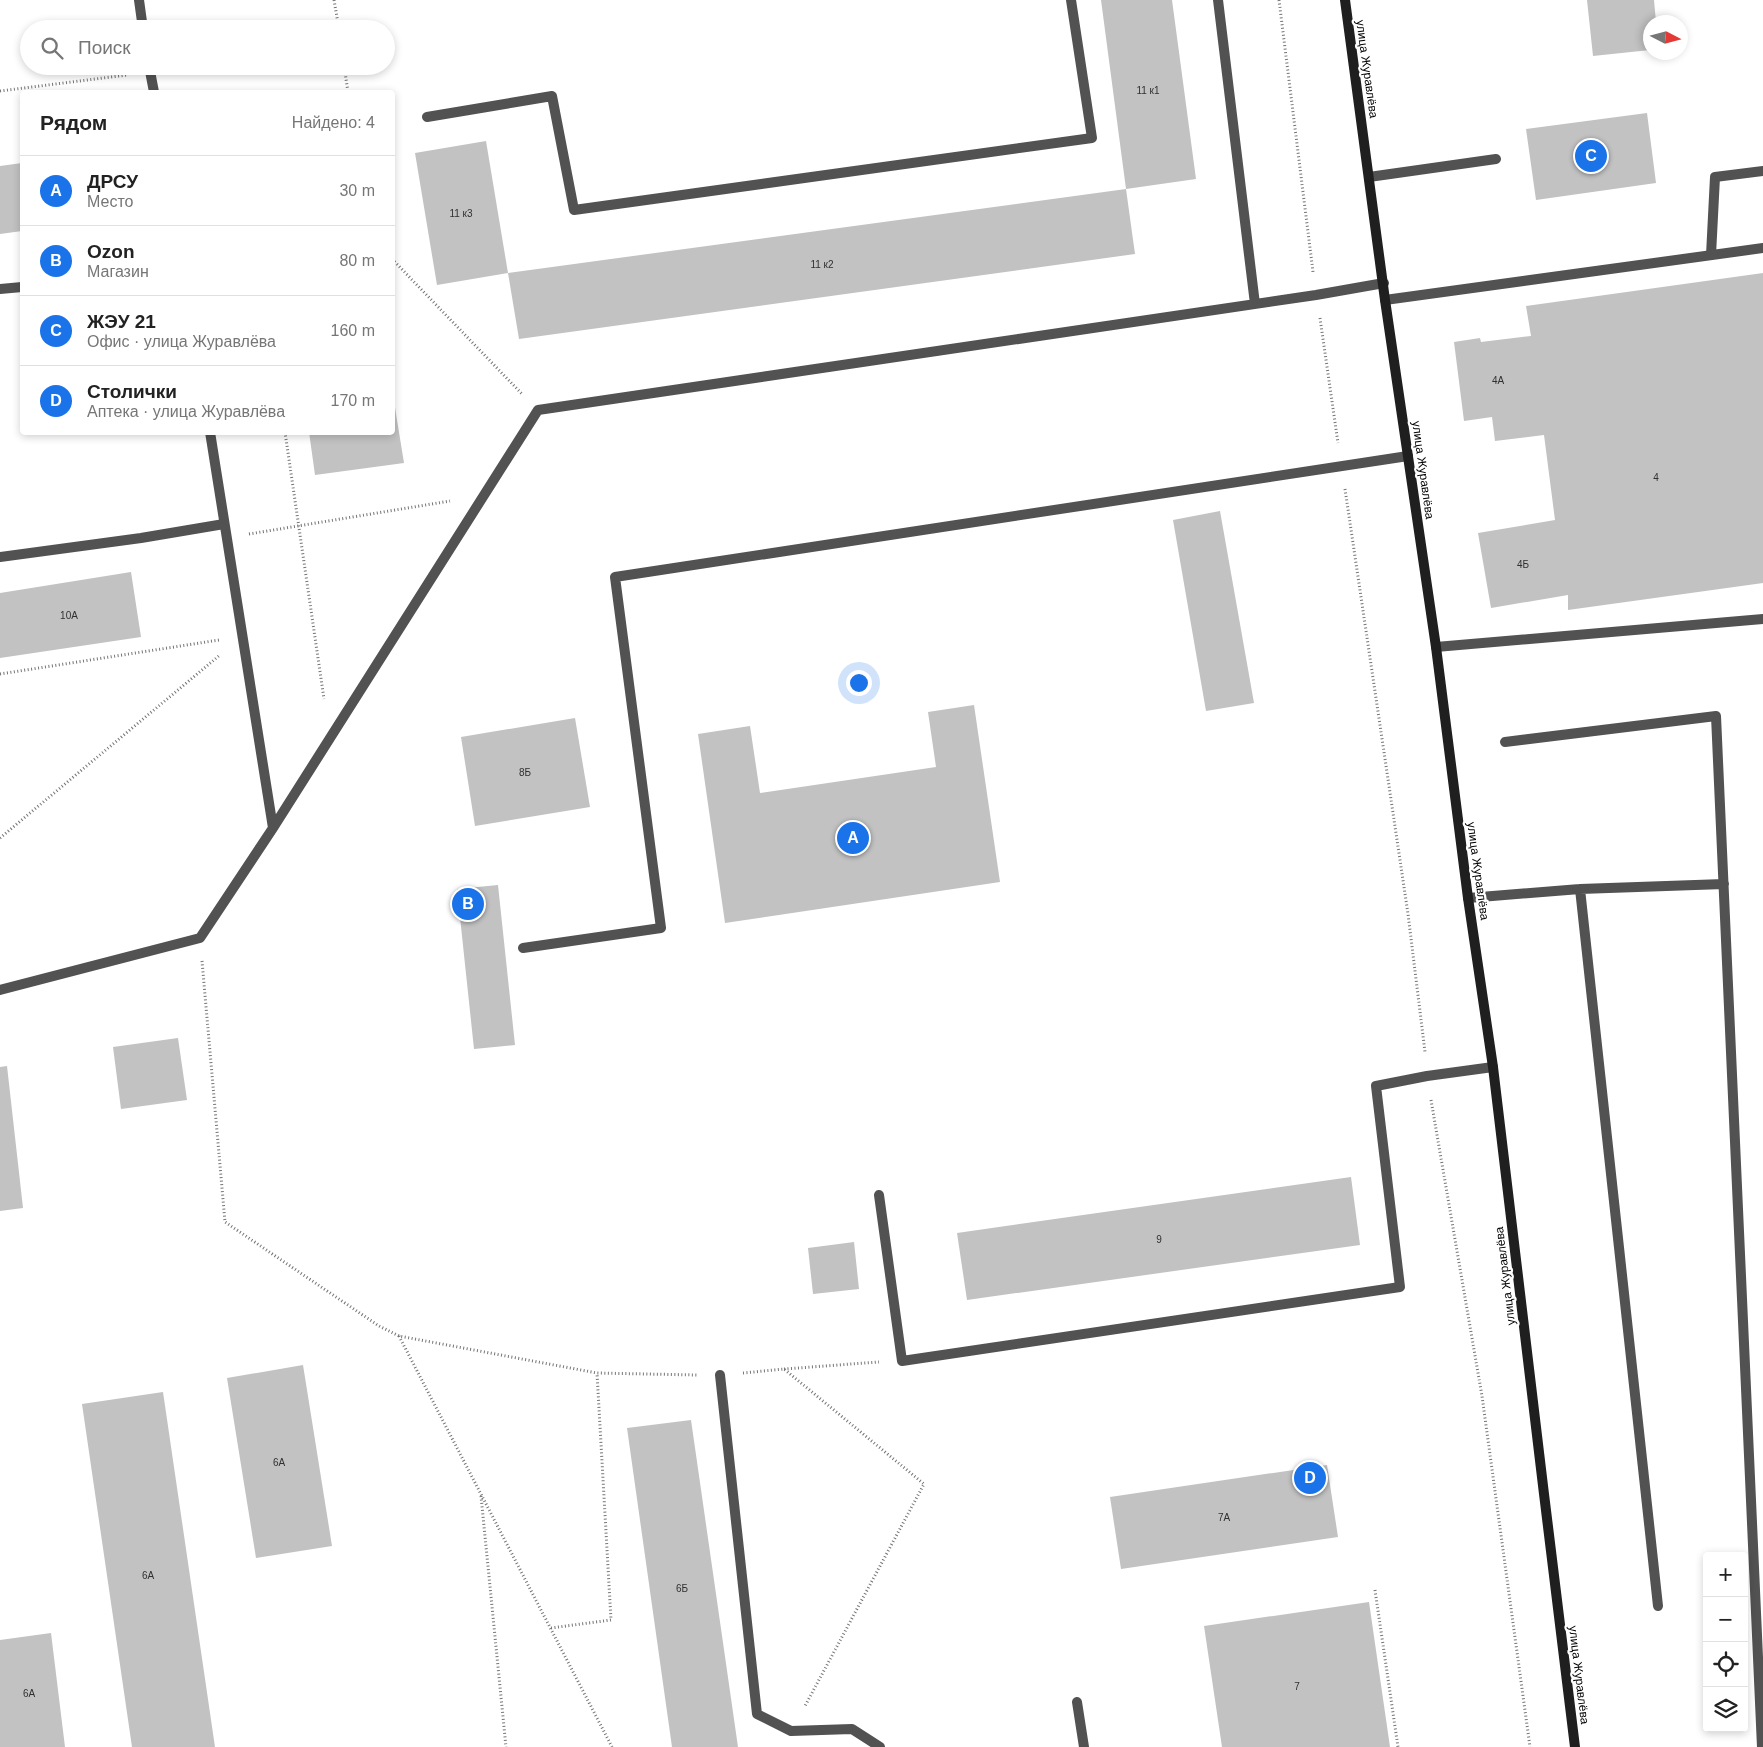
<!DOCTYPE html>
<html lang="ru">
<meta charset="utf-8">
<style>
:root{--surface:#fff;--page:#f2f2f2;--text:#222;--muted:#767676;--line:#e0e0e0;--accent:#1a73e8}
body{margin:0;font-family:Helvetica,sans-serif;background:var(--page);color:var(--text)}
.controls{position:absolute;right:15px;bottom:15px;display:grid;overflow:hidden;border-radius:5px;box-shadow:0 2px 8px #0003}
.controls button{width:45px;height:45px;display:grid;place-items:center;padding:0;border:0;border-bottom:1px solid var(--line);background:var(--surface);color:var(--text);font:25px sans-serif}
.compass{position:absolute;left:1643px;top:15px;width:45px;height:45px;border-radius:50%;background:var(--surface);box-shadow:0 2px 8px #0003;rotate:96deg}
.you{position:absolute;left:858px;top:682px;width:18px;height:18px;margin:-12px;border:4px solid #fff;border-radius:50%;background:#1a73e8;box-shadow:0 0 0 8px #1a73e833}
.badge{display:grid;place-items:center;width:32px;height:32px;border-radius:50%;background:var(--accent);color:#fff;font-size:16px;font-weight:700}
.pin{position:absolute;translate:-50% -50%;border:2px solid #fff;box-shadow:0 1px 5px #0006}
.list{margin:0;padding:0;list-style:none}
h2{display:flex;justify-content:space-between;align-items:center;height:65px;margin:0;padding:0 20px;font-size:21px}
h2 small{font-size:16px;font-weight:400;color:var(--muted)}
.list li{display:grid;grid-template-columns:32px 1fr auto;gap:15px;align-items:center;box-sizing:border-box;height:70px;padding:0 20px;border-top:1px solid var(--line)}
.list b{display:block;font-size:19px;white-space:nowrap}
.list p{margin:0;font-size:16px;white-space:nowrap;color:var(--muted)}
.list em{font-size:16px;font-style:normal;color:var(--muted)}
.icon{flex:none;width:28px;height:28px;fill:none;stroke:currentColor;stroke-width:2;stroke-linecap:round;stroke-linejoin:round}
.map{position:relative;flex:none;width:1763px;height:1747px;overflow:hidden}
.search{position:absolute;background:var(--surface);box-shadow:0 2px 8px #0003;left:20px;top:20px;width:375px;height:55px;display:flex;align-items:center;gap:12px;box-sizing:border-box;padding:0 18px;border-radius:28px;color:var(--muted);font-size:19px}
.panel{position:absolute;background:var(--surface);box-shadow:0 2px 8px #0003;left:20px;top:90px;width:375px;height:345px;border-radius:5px}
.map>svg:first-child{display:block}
.building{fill:#c2c2c2}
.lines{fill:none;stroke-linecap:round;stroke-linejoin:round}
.path{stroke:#747474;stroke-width:3;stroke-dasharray:1 2.5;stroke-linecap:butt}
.lane{stroke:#525252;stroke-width:10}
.secondary{stroke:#1f1f1f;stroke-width:10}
.labels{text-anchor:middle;stroke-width:4.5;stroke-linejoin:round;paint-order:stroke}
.number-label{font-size:10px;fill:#303030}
.street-label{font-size:12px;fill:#000;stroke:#fff}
</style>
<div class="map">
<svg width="1763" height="1747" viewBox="0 0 1763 1747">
<rect width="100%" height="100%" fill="#fff"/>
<path class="building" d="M1101 0H1172L1196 179 1126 189 1135 254 519 339 508 273 1126 189Z
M1587 0H1654L1656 22H1650V50L1593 56Z
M1647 113 1656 183 1536 200 1526 129Z
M486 141 508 273 437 285 415 153Z
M22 163V231L0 234V166Z
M1763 273V583L1568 610V595L1491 608 1478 533 1555 520 1544 435 1495 441 1492 417 1464 421 1454 342 1480 338 1481 342 1531 336 1526 306Z
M392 389 404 463 315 475 309 432H392Z
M1220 511 1254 703 1206 711 1173 520Z
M131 572 141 637 0 658V593Z
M974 705 1000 882 725 923 698 734 750 726 760 793 936 767 928 712Z
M575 718 590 807 475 826 461 737Z
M498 885 515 1045 474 1049 457 889Z
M178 1038 187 1100 121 1109 113 1047Z
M7 1066 23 1208 0 1211V1067Z
M1351 1177 1360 1245 967 1300 957 1233Z
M854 1242 859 1289 813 1294 808 1248Z
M303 1365 332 1546 256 1558 227 1378Z
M163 1392 215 1747H132L82 1404Z
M691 1420 738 1747H672L627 1428Z
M1327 1465 1338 1537 1121 1569 1110 1497Z
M1369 1602 1390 1747H1222L1204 1626Z
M51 1633 65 1747H0V1640Z"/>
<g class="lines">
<path class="path" d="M334 0 339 29
M1279 0 1313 272
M344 66 348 92
M0 91 127 75
M392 259 522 394
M1320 318 1338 443
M285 432 324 699
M1345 489 1408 914 1425 1052
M249 534 450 501
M0 674 219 640
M0 838 220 655
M202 961 225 1222 379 1326 399 1336 597 1373 697 1375
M1431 1100 1482 1396 1530 1747
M399 1336 612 1747
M784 1369 879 1362
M743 1373 784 1369 924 1484 805 1706
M481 1496 506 1747
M1375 1590 1398 1747
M551 1628 611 1620 597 1373"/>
<path class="lane" d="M139 0 143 29
M1218 0 1255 304
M149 66 154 92
M427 117 552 96 574 210 1092 138 1071 0
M1369 177 1496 159
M1711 255 1715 177 1763 171
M0 289 22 287
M1385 300 1763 248
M210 432 273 828
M0 557 141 538 224 524
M1436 647 1763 619
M1505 742 1716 716 1762 1747
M1580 889 1658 1606
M1468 898 1580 889 1724 884
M523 948 661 928 615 577 1408 456
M0 990 200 938 273 828 538 410 1316 295 1384 283
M879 1195 902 1361 1400 1287 1376 1086 1427 1076 1493 1067
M720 1375 757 1714 791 1731 852 1729 880 1747
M1077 1702 1084 1747"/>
<path class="secondary" d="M1345 0 1385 300 1436 647 1468 898 1493 1067 1544 1494 1575 1747"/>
</g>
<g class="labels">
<g class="number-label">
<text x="1148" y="94">11 к1</text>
<text x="461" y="217">11 к3</text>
<text x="822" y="268">11 к2</text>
<text x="1498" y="384">4А</text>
<text x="1656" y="481">4</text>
<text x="1523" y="568">4Б</text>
<text x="69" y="619">10А</text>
<text x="525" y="776">8Б</text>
<text x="1159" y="1243">9</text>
<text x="279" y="1466">6А</text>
<text x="1224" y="1521">7А</text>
<text x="148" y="1579">6А</text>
<text x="682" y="1592">6Б</text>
<text x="1297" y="1690">7</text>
<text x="29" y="1697">6А</text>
</g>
<g class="street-label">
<text transform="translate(1367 69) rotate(82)" y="4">улица Журавлёва</text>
<text transform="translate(1423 470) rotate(82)" y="4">улица Журавлёва</text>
<text transform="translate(1478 871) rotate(82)" y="4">улица Журавлёва</text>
<text transform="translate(1505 1276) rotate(-97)" y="4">улица Журавлёва</text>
<text transform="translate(1579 1675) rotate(83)" y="4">улица Журавлёва</text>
</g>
</g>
</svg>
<div class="controls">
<button>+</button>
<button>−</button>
<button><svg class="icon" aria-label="locate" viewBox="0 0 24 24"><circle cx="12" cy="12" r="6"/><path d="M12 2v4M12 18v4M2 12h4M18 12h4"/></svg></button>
<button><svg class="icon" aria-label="layers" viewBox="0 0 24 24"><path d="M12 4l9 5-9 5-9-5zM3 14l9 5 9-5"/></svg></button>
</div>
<svg class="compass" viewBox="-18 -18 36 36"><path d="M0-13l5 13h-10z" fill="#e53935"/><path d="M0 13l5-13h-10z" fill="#767676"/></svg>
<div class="you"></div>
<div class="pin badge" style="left:853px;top:838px">A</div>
<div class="pin badge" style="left:468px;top:904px">B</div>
<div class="pin badge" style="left:1591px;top:156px">C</div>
<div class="pin badge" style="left:1310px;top:1478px">D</div>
<div class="search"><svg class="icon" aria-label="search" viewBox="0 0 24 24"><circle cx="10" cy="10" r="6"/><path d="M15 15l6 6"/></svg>Поиск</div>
<section class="panel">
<h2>Рядом<small>Найдено: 4</small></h2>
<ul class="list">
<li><span class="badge">A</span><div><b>ДРСУ</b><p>Место</p></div><em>30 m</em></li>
<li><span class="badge">B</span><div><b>Ozon</b><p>Магазин</p></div><em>80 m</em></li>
<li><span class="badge">C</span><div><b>ЖЭУ 21</b><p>Офис · улица Журавлёва</p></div><em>160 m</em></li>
<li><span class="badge">D</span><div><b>Столички</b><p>Аптека · улица Журавлёва</p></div><em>170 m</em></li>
</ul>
</section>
</div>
